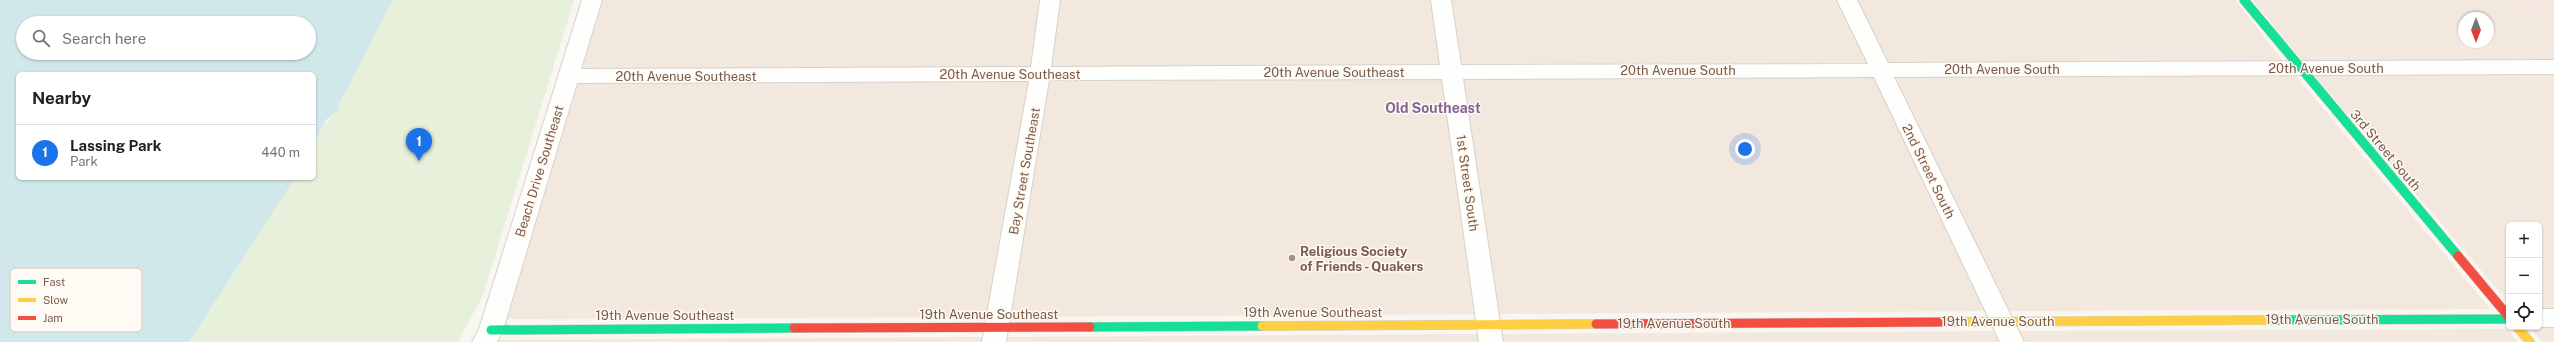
<!DOCTYPE html>
<meta charset="utf-8">
<style>
:root{--surface:#fff;--page:#f6f6f6;--text:#202124;--muted:#757577;--line:#e0e0e0;--accent:#1a73e8}
body{margin:0;font-family:"Public Sans",sans-serif;background:var(--page);color:var(--text)}
.controls{position:absolute;right:12px;bottom:12px;display:grid;overflow:hidden;border-radius:6px;box-shadow:0 1px 3px #0004}
.controls button{width:36px;height:36px;display:grid;place-items:center;padding:0;border:0;border-bottom:1px solid var(--line);background:var(--surface);color:var(--text);font:20px sans-serif}
.compass{position:absolute;left:2458px;top:12px;width:36px;height:36px;border-radius:50%;background:var(--surface);box-shadow:0 1px 3px #0004;rotate:180deg}
.you{position:absolute;left:1745px;top:149px;width:14px;height:14px;margin:-10px;border:3px solid #fff;border-radius:50%;background:#1a73e8;box-shadow:0 0 0 6px #1a73e833}
.badge{display:grid;place-items:center;width:26px;height:26px;border-radius:50%;background:var(--accent);color:#fff;font-size:13px;font-weight:700}
.pin{position:absolute;translate:-50% -33px;filter:drop-shadow(0 1px 2px #0008)}
.pin::after{content:'';position:absolute;top:21px;width:14px;height:12px;background:inherit;clip-path:polygon(0 0,100% 0,50% 100%)}
.list{margin:0;padding:0;list-style:none}
h2{display:flex;justify-content:space-between;align-items:center;height:52px;margin:0;padding:0 16px;font-size:17px}
h2 small{font-size:13px;font-weight:400;color:var(--muted)}
.list li{display:grid;grid-template-columns:26px 1fr auto;gap:12px;align-items:center;box-sizing:border-box;height:56px;padding:0 16px;border-top:1px solid var(--line)}
.list b{display:block;font-size:15px;white-space:nowrap}
.list p{margin:0;font-size:13px;white-space:nowrap;color:var(--muted)}
.list em{font-size:13px;font-style:normal;color:var(--muted)}
.icon{flex:none;width:22px;height:22px;fill:none;stroke:currentColor;stroke-width:2;stroke-linecap:round;stroke-linejoin:round}
.map{position:relative;flex:none;width:2554px;height:342px;overflow:hidden}
.search{position:absolute;background:var(--surface);box-shadow:0 1px 3px #0004;left:16px;top:16px;width:300px;height:44px;display:flex;align-items:center;gap:10px;box-sizing:border-box;padding:0 14px;border-radius:22px;color:var(--muted);font-size:15px}
.panel{position:absolute;background:var(--surface);box-shadow:0 1px 3px #0004;left:16px;top:72px;width:300px;height:108px;border-radius:6px}
.map>svg:first-child{display:block}
.residential{fill:#f2e8de;fill-rule:evenodd}
.commercial{fill:#f6e8e1}
.green{fill:#e7f0db}
.water{fill:#d0e8ea;fill-rule:evenodd}
.lines{fill:none;stroke-linecap:round;stroke-linejoin:round}
.street-casing{stroke:#d7d1cb;stroke-width:2}
.fast-casing{stroke:#d9d2cb;stroke-width:10}
.slow-casing{stroke:#d9d2cb;stroke-width:10}
.jam-casing{stroke:#d9d2cb;stroke-width:10}
.street{fill:#fefefd;fill-rule:evenodd}
.fast{stroke:#16e098;stroke-width:9}
.slow{stroke:#ffcf43;stroke-width:9}
.jam{stroke:#f24e42;stroke-width:9}
.poi-dot{fill:#a69286;stroke:#fffaf3;stroke-width:1.5}
.labels{text-anchor:middle;stroke-width:3;stroke-linejoin:round;paint-order:stroke}
.street-label{font-size:13px;fill:#7a5c4d;stroke:#fffaf3}
.poi-label{font-size:13px;font-weight:bold;fill:#7a5c4d;stroke:#fffaf3;text-anchor:start}
.neighbourhood-label{font-size:14px;font-weight:bold;fill:#846695;stroke:#fffaf3}
.key{fill:#fffaf3;stroke:#d7cbc1;stroke-width:1}
.key-label{font-size:11px;fill:#7a5c4d}
</style>
<div class="map">
<svg width="2554" height="342" viewBox="0 0 2554 342">
<rect width="100%" height="100%" fill="#f9f5f0"/>
<path class="residential" d="M602 0H1040L1031 67 582 69Z
M1059 0H1431L1440 64 1051 67Z
M1450 0H1838L1867 63 1459 64Z
M1856 0H2235L2284 62 1886 63Z
M2253 0H2517L2554 32V60L2303 62ZM2464 18H2488V42H2464Z
M2554 74V308H2539V225H2509V303L2315 76Z
M2296 76 2490 309 2008 311 1893 77Z
M1874 77 1985 311 1498 314 1462 78Z
M1442 78 1475 314 1011 317 1049 81Z
M1029 81 988 317 506 319 577 83Z
M2530 328H2554V342H2542Z
M2507 329 2518 342H2024L2018 331Z
M1995 331 2000 342H1502L1501 334Z
M1477 334 1479 342H1006L1007 337Z
M984 337 983 342H496L497 340Z"/>
<path class="commercial" d="M2517 0H2554V32Z"/>
<path class="green" d="M393 0H574L483 295 458 342H189L295 178H314C314 148 313 130 339 110L338 106Z"/>
<path class="water" d="M0 0H393L338 106 339 110 326 120 314 144V74H18V178H295L189 342H0ZM23 23H309V53H23Z"/>
<g class="lines">
<g class="street-casing">
<path id="street" d="M582 0H602L581 69 1031 67 1040 0H1060L1051 67 1440 65 1431 0H1451L1461 65 1868 64 1837 0H1857L1888 63 2554 60V74L1894 77 2024 342H2000L1874 77 1463 79 1503 342H1479L1442 79 1049 80 1006 342H982L1029 81 577 83 503 330 497 342H472L479 329Z
M2539 309H2554V327H2538Z"/>
</g>
<g class="fast-casing">
<path id="fast" d="M2244 0 2458 256
M2269 320 2509 319
M1090 327 1262 326
M491 330 794 328"/>
</g>
<g class="slow-casing">
<path id="slow" d="M1946 322 2269 320
M1262 326 1596 324
M2517 327 2530 342"/>
</g>
<g class="jam-casing">
<path id="jam" d="M2458 256 2509 317
M1596 324 1946 322
M794 328 1090 327"/>
</g>
<use href="#street" class="street"/>
<use href="#fast" class="fast"/>
<use href="#slow" class="slow"/>
<use href="#jam" class="jam"/>
</g>
<circle class="poi-dot" cx="1292" cy="258" r="4"/>
<g class="labels">
<g class="street-label">
<text x="2326" y="73">20th Avenue South</text>
<text x="2002" y="74">20th Avenue South</text>
<text x="1678" y="75">20th Avenue South</text>
<text x="1334" y="77">20th Avenue Southeast</text>
<text x="1010" y="79">20th Avenue Southeast</text>
<text x="686" y="81">20th Avenue Southeast</text>
<text transform="translate(2386 150) rotate(50)" y="5">3rd Street South</text>
<text transform="translate(539 171) rotate(-73)" y="5">Beach Drive Southeast</text>
<text transform="translate(1024 171) rotate(-80)" y="5">Bay Street Southeast</text>
<text transform="translate(1929 171) rotate(64)" y="5">2nd Street South</text>
<text transform="translate(1468 183) rotate(82)" y="5">1st Street South</text>
<text x="1313" y="317">19th Avenue Southeast</text>
<text x="989" y="319">19th Avenue Southeast</text>
<text x="665" y="320">19th Avenue Southeast</text>
<text x="2322" y="324">19th Avenue South</text>
<text x="1998" y="326">19th Avenue South</text>
<text x="1674" y="328">19th Avenue South</text>
</g>
<g class="poi-label">
<text x="1300" y="256">Religious Society<tspan x="1300" dy="15">of Friends - Quakers</tspan></text>
</g>
<g class="neighbourhood-label">
<text x="1433" y="113">Old Southeast</text>
</g>
</g>
<rect x="10" y="268" width="132" height="64" rx="6" class="key"/>
<rect x="18" y="280" width="18" height="4" fill="#16e098"/>
<rect x="18" y="298" width="18" height="4" fill="#ffcf43"/>
<rect x="18" y="316" width="18" height="4" fill="#f24e42"/>
<g class="key-label">
<text x="43" y="286">Fast</text>
<text x="43" y="304">Slow</text>
<text x="43" y="322">Jam</text>
</g>
</svg>
<div class="controls">
<button>+</button>
<button>−</button>
<button><svg class="icon" aria-label="locate" viewBox="0 0 24 24"><circle cx="12" cy="12" r="6"/><path d="M12 2v4M12 18v4M2 12h4M18 12h4"/></svg></button>
</div>
<svg class="compass" viewBox="-18 -18 36 36"><path d="M0-13l5 13h-10z" fill="#e53935"/><path d="M0 13l5-13h-10z" fill="#757577"/></svg>
<div class="you"></div>
<div class="pin badge" style="left:419px;top:161px">1</div>
<div class="search"><svg class="icon" aria-label="search" viewBox="0 0 24 24"><circle cx="10" cy="10" r="6"/><path d="M15 15l6 6"/></svg>Search here</div>
<section class="panel">
<h2>Nearby<small></small></h2>
<ul class="list">
<li><span class="badge">1</span><div><b>Lassing Park</b><p>Park</p></div><em>440 m</em></li>
</ul>
</section>
</div>
